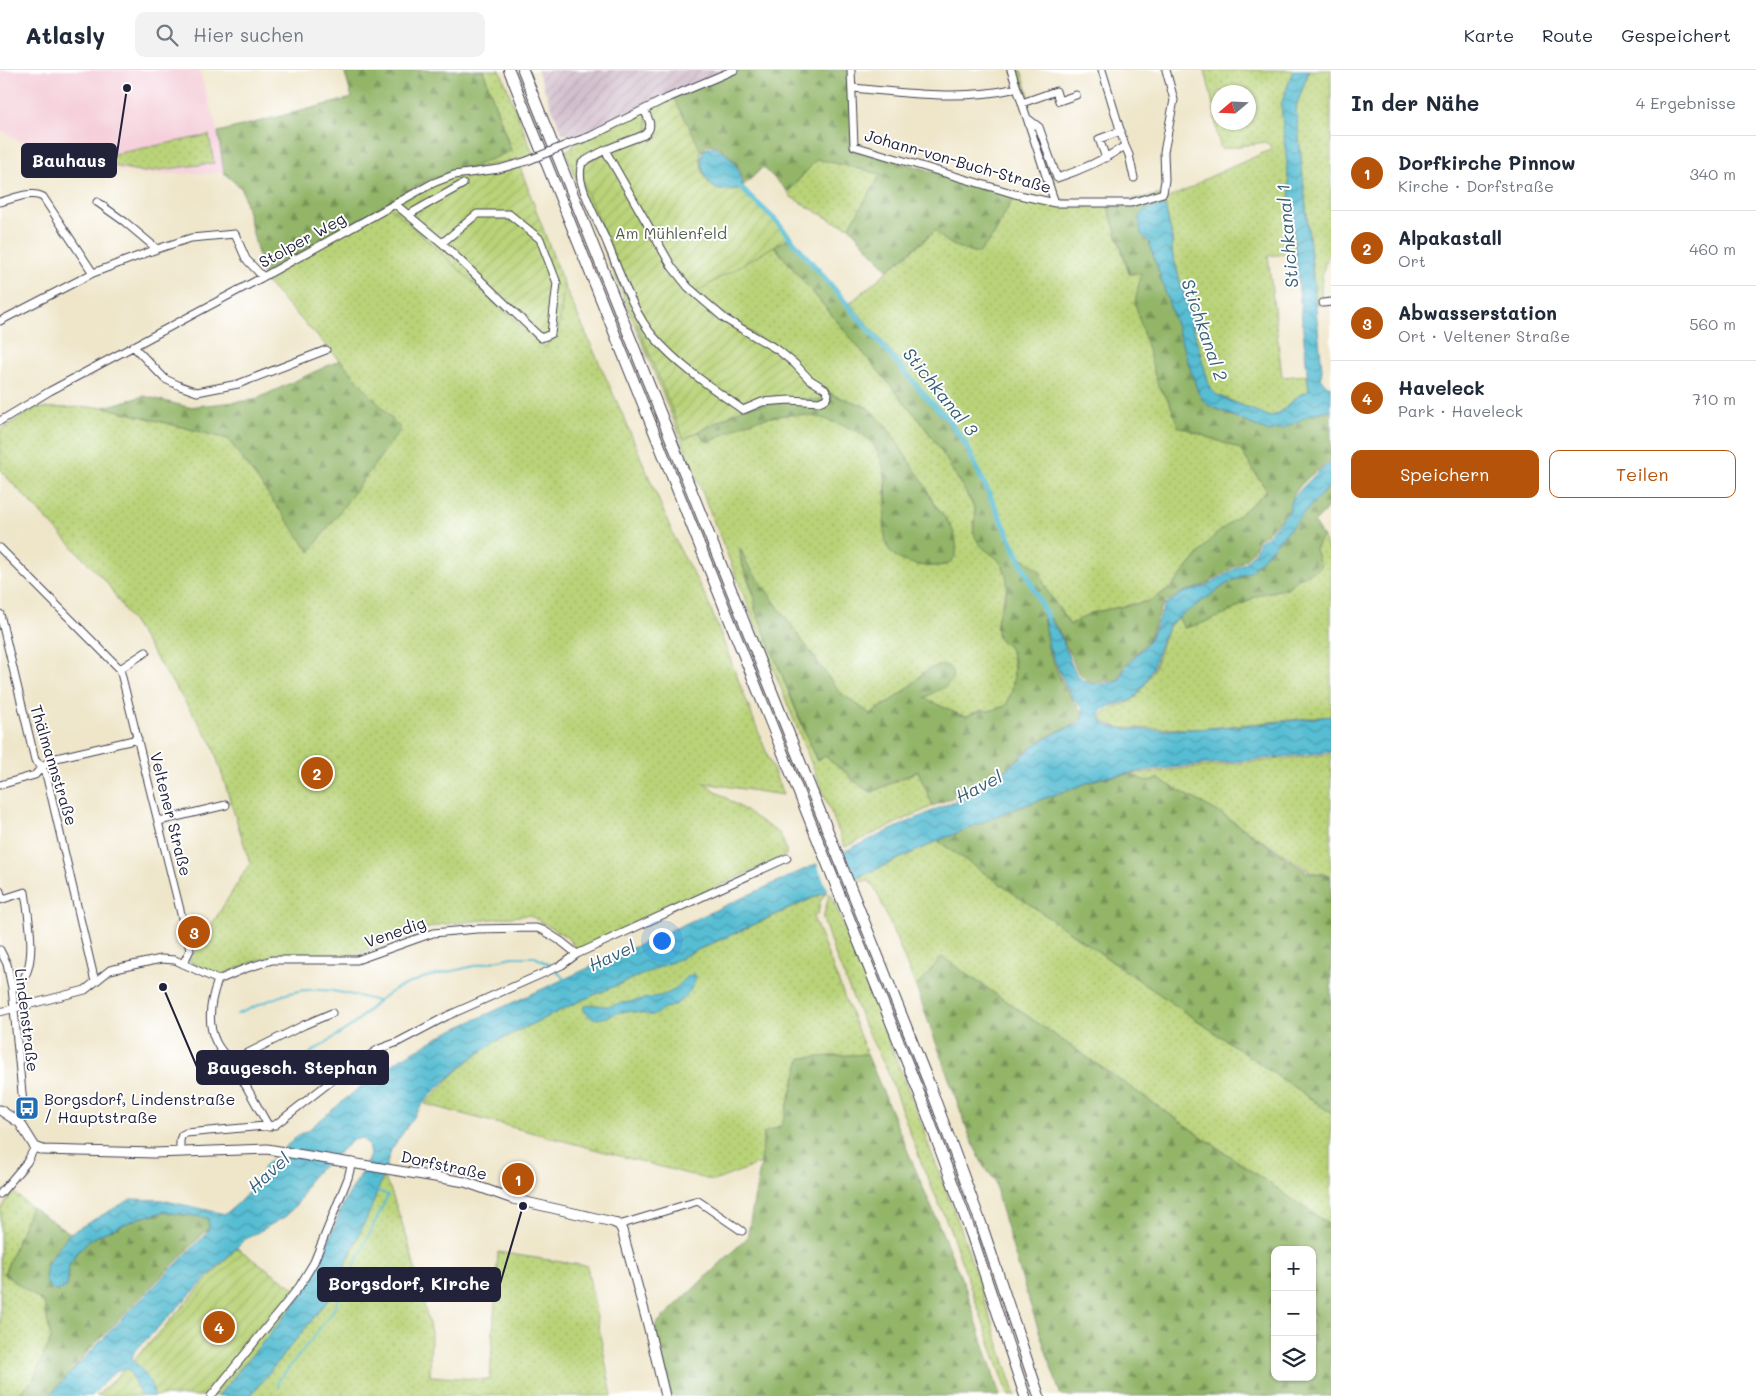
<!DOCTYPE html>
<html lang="de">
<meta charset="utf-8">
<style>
:root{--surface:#fff;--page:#f2f2f3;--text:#1f2937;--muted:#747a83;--line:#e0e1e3;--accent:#b45309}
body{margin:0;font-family:Mali,sans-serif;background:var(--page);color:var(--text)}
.controls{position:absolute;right:15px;bottom:15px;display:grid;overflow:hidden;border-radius:10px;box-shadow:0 1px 4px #0004}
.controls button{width:45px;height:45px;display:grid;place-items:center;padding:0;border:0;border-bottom:1px solid var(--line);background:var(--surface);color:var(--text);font:25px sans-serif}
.compass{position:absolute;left:1211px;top:15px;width:45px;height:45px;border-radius:50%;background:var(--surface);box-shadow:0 1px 4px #0004;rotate:251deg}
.you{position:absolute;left:661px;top:870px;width:18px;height:18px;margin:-12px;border:4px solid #fff;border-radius:50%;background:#1a73e8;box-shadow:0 0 0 8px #1a73e833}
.badge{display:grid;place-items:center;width:32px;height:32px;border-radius:50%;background:var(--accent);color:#fff;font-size:16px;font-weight:700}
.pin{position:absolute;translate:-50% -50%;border:2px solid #fff;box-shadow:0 1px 5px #0006}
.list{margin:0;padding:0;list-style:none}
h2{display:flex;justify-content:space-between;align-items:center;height:65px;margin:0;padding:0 20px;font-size:21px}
h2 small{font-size:16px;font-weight:400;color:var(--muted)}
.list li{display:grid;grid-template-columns:32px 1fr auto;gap:15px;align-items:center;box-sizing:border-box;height:75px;padding:0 20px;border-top:1px solid var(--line)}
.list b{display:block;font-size:19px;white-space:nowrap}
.list p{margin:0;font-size:16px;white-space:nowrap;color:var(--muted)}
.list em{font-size:16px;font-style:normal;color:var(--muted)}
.actions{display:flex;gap:10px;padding:15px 20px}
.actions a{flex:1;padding:11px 0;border:1px solid var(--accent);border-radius:10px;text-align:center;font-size:18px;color:var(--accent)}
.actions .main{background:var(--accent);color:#fff}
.icon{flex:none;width:28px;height:28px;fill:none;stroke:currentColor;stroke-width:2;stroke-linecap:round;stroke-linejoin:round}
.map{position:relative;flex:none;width:1331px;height:1326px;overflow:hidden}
header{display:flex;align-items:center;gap:30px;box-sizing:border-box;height:70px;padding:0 25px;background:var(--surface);border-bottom:1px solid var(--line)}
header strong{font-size:24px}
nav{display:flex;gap:28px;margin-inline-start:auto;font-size:18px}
.search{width:350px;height:45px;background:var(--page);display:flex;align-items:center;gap:12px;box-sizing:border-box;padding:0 18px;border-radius:10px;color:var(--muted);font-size:19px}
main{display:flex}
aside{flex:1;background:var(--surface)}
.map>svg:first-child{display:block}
.built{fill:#f5cfda}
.industrial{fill:url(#industrial-furrows)}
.grass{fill:url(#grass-dots);stroke:#6e7a5a;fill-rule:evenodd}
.forest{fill:url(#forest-firs);stroke:#5a6c52;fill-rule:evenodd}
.garden{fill:url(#garden-furrows);stroke:#6e7a5a}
.water{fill:url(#water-waves);stroke:#3c7087}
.pier{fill:#efe6ca}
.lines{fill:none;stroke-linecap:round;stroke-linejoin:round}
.stream{stroke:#56bdd3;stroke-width:2}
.canal{stroke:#56bdd3;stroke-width:5.5}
.minor-casing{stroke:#413f50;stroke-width:9}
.major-casing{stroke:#413f50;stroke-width:11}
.highway-casing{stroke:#413f50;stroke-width:12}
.minor{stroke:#fff;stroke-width:7}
.major{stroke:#fff;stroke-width:9}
.highway{stroke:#fff;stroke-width:10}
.minor-bridge-casing{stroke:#413f50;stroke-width:9;stroke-linecap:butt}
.minor-bridge{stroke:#fff;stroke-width:7}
.labels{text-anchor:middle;stroke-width:4;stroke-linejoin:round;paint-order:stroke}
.street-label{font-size:16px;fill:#22223b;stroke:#fff}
.park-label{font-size:16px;fill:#576050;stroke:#fff}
.poi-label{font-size:16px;fill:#22223b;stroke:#fff;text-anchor:start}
.water-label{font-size:18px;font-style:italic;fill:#376078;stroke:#fff}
.leader{fill:none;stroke:#22223b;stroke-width:2}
.callout-dot{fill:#22223b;stroke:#fff;stroke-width:2}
.callout{fill:#22223b;stroke:#22223b;stroke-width:2}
.callout-label{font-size:18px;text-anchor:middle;font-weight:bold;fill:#fff}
</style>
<header>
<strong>Atlasly</strong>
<div class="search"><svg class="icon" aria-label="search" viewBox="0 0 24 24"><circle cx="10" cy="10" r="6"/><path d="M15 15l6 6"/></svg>Hier suchen</div>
<nav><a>Karte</a><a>Route</a><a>Gespeichert</a></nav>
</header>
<main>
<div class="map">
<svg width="1331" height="1326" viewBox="0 0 1331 1326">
<defs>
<pattern id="industrial-furrows" width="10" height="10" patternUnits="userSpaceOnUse" patternTransform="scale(1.25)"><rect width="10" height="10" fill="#d1bdcb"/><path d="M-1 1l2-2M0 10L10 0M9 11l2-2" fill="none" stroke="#b3a2af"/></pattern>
<pattern id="grass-dots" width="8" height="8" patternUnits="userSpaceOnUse" patternTransform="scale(1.25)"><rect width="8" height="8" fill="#b9d378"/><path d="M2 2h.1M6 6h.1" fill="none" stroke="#9fb569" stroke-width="1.8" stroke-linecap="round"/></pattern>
<pattern id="forest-firs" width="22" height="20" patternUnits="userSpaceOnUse" patternTransform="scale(1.25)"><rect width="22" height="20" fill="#92b568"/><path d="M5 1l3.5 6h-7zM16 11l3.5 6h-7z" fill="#779357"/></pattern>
<pattern id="garden-furrows" width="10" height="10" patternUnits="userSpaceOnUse" patternTransform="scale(1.25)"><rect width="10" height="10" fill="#b9d378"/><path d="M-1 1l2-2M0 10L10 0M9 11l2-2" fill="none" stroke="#9fb569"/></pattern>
<pattern id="water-waves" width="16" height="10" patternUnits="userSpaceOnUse" patternTransform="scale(1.25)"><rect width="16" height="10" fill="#56bdd3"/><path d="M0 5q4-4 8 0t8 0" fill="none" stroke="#4799ac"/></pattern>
</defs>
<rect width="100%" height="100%" fill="#fff"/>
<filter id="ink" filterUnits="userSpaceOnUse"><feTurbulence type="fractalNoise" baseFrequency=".02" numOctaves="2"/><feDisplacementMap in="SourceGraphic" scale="10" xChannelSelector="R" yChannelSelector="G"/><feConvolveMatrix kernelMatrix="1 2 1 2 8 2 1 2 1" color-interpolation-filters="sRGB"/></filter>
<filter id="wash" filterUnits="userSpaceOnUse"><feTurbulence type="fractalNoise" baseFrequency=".0096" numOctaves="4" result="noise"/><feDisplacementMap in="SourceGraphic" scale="20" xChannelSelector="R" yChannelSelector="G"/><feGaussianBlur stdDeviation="1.12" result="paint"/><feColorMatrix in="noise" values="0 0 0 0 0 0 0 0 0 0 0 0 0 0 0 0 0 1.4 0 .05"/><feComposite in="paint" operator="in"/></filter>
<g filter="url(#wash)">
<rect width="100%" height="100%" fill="#efe6ca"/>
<path class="built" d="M1 0H199L218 62 224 103 144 104 63 92 15 69 0 59Z"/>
<path class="industrial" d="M537 0H726L606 55 573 67 562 63Z"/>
<path class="grass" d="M483 0H500L533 84 521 89 462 101 511 80Z
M1012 0H1021L1029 26 1022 28Z
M1205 0H1293L1281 35 1296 183 1268 186 1282 307 1307 305 1309 321C1292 325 1290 340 1270 347L1217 325 1210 318 1172 182V168L1164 130 1191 118 1203 110 1270 80 1271 79 1270 75 1265 72 1221 79 1217 64 1214 39ZM1218 22H1248V52H1218Z
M1309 0H1331V180C1321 199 1321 212 1321 234H1316L1296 37Z
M646 40 650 48 620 200 684 369 699 362 705 371C718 371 728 361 739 356 756 348 792 341 811 345 829 349 853 355 867 368 893 389 884 433 886 462 886 468 886 476 890 481 893 484 900 486 903 488 921 498 927 497 947 495L956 472 951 456 933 432 927 420 900 377 875 344 867 337 827 323 769 275 694 223 774 176 921 352 943 383 970 430 975 440 976 450 973 456 985 479 999 489 1005 500 1008 514 1002 535 1008 577C1017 590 1015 623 1005 636L989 641 982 640 967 646 960 645 923 628 946 616 924 602 909 618 871 644 840 623 834 615 748 495 740 480 741 492 756 531 755 539 816 690 825 686 829 690 848 704 852 710 872 722 918 701 933 736 845 777 565 81 573 78 572 75Z
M209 65 214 93 144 102 84 90Z
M817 89 882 104 850 157 833 151 791 127 788 122Z
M1014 126 1107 134 1129 204 1141 203 1158 316 1170 333 1178 356 1240 379 1267 421 1212 468 1170 519 1149 531 1091 543 1070 555C1062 543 1052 531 1046 518 1039 502 1035 496 1020 486L966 372 947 346 931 329 850 233 935 161C948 175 961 180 979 183L994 165Z
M387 134 545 278 559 258 564 215 625 350 678 476 706 527 783 725 704 713 780 764 786 779V785L578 882 567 867 529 845 438 855 384 873 354 886H274L253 892 218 906 189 891 250 793 212 673 107 513 0 400V360L36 338 104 337 228 369 310 481 400 359 340 290 263 209V204Z
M1322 466 1331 484V646L1199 659 1120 658 1102 651V645C1112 633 1128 637 1136 627 1144 617 1152 604 1156 593 1163 576 1163 559 1178 547L1184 558 1226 544 1258 525 1287 518 1300 508 1320 497 1315 479Z
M1331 684V806L1309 801 1220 743 1158 709 1146 712 1131 704Z
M938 771 1331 1043V1156L942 887 916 917 877 822 869 811H859L858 808Z
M830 821 916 1040 924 1060 926 1069 960 1156 1016 1326H1009L950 1159 922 1095 887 1000 865 957 834 882 823 849Z
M827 822 820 831 818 843 813 847 867 984 801 988 782 1055 764 1063 761 1093 714 1111 425 1034C447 1011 468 988 495 972L580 931 679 888 681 889 682 887Z
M383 1107 390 1118 407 1168 431 1262 430 1306 490 1310 498 1182 587 1196 612 1326H250L329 1229 348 1191Z
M13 1122 31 1137 4 1204 44 1233 51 1269 33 1310 16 1326H0V1140Z"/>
<path class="forest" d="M344 0H483L511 81 462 101 429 109 263 204 242 119 224 103 218 62 352 28Z
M743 0H848L855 78 1014 126 994 165 979 183C961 180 948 175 935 161L888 200 849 157 881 104 817 89 788 122 763 97 742 117C746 101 727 79 712 74L708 75 701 82 673 27Z
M1163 124 1165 136 1146 139 1141 164 1149 172 1198 322 1203 330 1210 336 1269 362 1314 343 1331 340V391C1315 401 1290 419 1290 439L1266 464 1258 469 1252 482 1245 490 1203 516 1183 522 1163 534 1148 571 1124 597 1118 610 1093 613 1087 611 1078 602 1061 565 1044 538 1020 486 1040 501 1046 519 1070 555 1091 543 1149 531 1170 519 1212 468 1267 421 1240 379 1178 356 1170 333 1158 316 1135 233 1141 203 1130 204 1107 134Z
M788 168 928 332C944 349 958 366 970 386L1042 540 1048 578 1062 612 1074 632 1083 642C1081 657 1065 657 1054 663 1032 674 1016 692 996 706 979 718 952 727 933 736L918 701 872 722C860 718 856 712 847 703 840 696 831 694 826 686L817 690 755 539C758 518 739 500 740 478L748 495 834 615 840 623 871 644C883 635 898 627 909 617 922 606 929 593 948 596L952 601 953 608 946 616 924 628 960 645 967 646 982 640 989 641 1005 636C1014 625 1017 593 1011 580 1007 573 999 573 997 563 993 545 1010 529 1007 511 1002 480 983 487 975 466 971 458 977 449 975 440 972 431 965 422 960 413 948 392 936 372 921 352L774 176Z
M340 290 401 359 310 482 228 369 104 337 144 326 188 337 254 330Z
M827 323C839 328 859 332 869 339 887 352 898 375 910 393 913 398 918 403 921 408 926 416 928 424 933 432 939 443 950 450 954 463 961 489 953 497 927 496 914 495 898 492 890 481 878 463 889 430 886 410 883 395 879 379 868 369 861 362 851 358 842 355 811 343 790 342 757 350 739 354 726 365 709 372L705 371 699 362 743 338Z
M1331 414V435L1314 453 1322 466 1315 479 1321 497 1300 508 1287 518 1258 525 1226 544 1200 554 1184 558 1178 547 1228 513 1250 502Z
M1131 704 1146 711 1158 709 1220 743 1307 802 1331 807V1043L938 771 1009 741 1101 708Z
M942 887 1331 1156V1326H1061L1027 1225 999 1132 995 1110 984 1097 970 1067 916 917ZM1275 1180H1312V1307H1275Z
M867 984 967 1222 1000 1326H670L655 1255 747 1168 761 1093 764 1063 782 1055 801 988Z
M31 1137 70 1163C58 1179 42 1192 47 1214L67 1216 69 1195 75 1185 87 1172 101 1164 139 1148 164 1142 208 1147 209 1158 87 1282 68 1307 49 1326H16L33 1310 51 1269 44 1233 4 1204Z"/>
<path class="garden" d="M673 27C682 44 692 61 700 79 701 84 700 89 701 94 706 117 716 124 739 119L773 151 788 168 694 223 769 275 826 322 823 330 790 329 743 338 684 369 637 254 643 248 639 242 583 114V93L648 64 646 40Z
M520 97 564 215 559 258 545 278 387 134 429 109 462 101 501 102Z
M237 1178 303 1224 218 1326H96C147 1280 189 1227 237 1178Z"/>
<path class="water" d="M1293 0H1309L1296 37 1322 299 1321 308 1326 315 1331 317V340L1314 343 1282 359 1269 362 1210 336 1203 330 1198 322 1149 172 1141 164 1139 148 1146 139 1165 136 1172 168V182L1210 318 1217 325 1270 347C1290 340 1292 325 1309 321L1281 35Z
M712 76C727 80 745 102 741 118 733 119 724 122 717 119 705 113 698 91 704 80Z
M1331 393V414L1250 502 1228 513 1171 553C1156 577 1155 606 1134 628 1126 635 1099 633 1100 648 1102 675 1306 649 1331 646V682L1149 700 1101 708 1009 741 938 771 682 887 681 889H679L580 931 495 972 469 990 435 1020 422 1035 391 1080 383 1107 370 1141 329 1229 250 1326H218L303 1224 318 1198 343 1134 363 1101 370 1085 368 1074 361 1068 353 1070 310 1108 299 1131 286 1146 244 1170 134 1282 132 1289C140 1296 155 1316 154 1326H142C134 1316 135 1309 128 1299 114 1297 101 1316 92 1326H49L114 1257 205 1165 209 1158 208 1148 164 1142 139 1148 101 1164 87 1172 75 1185 69 1195 67 1216 60 1221 51 1219 47 1214 45 1206 48 1192 70 1163 131 1129 162 1130 225 1144C237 1136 262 1110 264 1096L299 1065 307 1061 354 1022 400 989 446 963 974 722 990 713 1037 674 1060 661 1079 654 1084 645 1083 639 1075 631 1066 616 1049 578 1043 541H1045C1050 549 1056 558 1061 567 1068 581 1072 607 1088 613 1096 616 1110 613 1119 611L1125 598 1149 571 1165 535 1183 523 1204 517 1246 492 1254 483 1259 471 1267 466 1290 440V432L1302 418 1320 400Z
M693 904 696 906C695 917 683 931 673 936 670 937 666 937 662 939 659 941 658 945 653 945 646 946 636 941 627 941 611 942 593 960 583 938 589 931 601 937 609 936L663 925C678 921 682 908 693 904Z"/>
<path class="pier" d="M843 779 857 812 829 824 816 791Z"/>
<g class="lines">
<path class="stream" d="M556 900 564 909
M237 944C256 937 275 926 294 922 322 915 351 925 378 931
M264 1014 354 954 378 931 395 919 423 908 512 887H535L552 896
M279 1317 277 1313 332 1243 388 1125 377 1121"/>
<path class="canal" d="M741 118 775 150 929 330 946 347 965 373 1047 547"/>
</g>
</g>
<g filter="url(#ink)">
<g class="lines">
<g class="minor-casing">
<path id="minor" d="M851 0 854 76 1015 124 1055 133H1131L1163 123 1165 110 1164 82 1174 30 1166 0
M1011 0 1055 133
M852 18C907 23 962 31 1017 18
M1022 33 1056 21 1059 31 1076 25
M1027 48 1039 57 1057 108C1082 100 1103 90 1125 76L1102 0
M571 73 591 66 663 30 734 0
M1125 76 1129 85 1134 108
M605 80 672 197 688 217 725 249 778 280 795 294 809 309 825 319 828 324 826 329 819 332 790 330 762 332 743 340C712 318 679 296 654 267 634 245 617 196 605 168 597 150 586 131 581 111 580 105 580 99 582 93 601 80 623 73 644 65 654 58 649 49 644 40
M1106 88 1099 69 1121 61
M0 132C13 129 31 120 43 127L93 203
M97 132 125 152 157 179
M395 134 442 173 477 144H509L540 169 557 213 551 264 541 268 442 173
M408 145 463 114
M1323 233 1331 232
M0 251 93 203 157 179 191 168 235 164 246 189 263 207
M133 276 165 309 180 316 197 322 238 314 326 280
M0 351 50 321 263 207 433 113 454 105 499 99 527 91
M0 478 120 599 190 880 183 894
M0 544 35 690 42 697 47 708 95 912
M120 599 146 582
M0 715 35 705 42 697 52 689 138 669
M159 751 226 735
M0 821 2 829
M0 830 25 822C28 846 38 890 22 911 20 914 15 916 12 918
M0 880 7 894 12 918 24 1044 20 1053
M218 910C207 939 205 970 232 991L269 1057
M0 942 85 920 110 900 161 889 175 890 218 910 244 899 272 890H357L433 863 477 859 536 858 543 860 562 872 577 884
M232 991 304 955 332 943
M180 1082V1070L182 1065 186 1063 275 1055 334 1009 379 979 398 972 447 946 562 895 577 884 787 788
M0 1124 27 1092 35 1077
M619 1155 698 1131 742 1161
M211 1326 299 1217 314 1192 348 1108 352 1092"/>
</g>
<g class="major-casing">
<path id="major" d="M0 1040 20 1053 35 1077 43 1080 154 1083 267 1079 465 1112 513 1129 613 1152 619 1155 622 1160 648 1255 665 1326"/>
</g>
<g class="highway-casing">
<path id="highway" d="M509 0 920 1025 972 1166 1025 1326
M523 0 930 1016 982 1156 1039 1326"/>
</g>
<use href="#minor" class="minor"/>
<use href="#major" class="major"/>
<use href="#highway" class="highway"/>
<g class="minor-bridge-casing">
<path id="minor-bridge" d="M527 91 571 73"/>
</g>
<use href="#minor-bridge" class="minor-bridge"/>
</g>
</g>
<defs>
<g id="bus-square" transform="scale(1.25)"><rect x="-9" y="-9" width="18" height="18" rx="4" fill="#1f6fb2" stroke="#fff"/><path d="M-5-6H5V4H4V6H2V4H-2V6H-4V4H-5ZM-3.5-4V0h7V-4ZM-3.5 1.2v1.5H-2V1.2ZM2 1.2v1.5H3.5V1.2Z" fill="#fff"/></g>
</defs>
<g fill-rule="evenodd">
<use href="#bus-square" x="27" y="1038"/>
</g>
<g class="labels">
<g class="street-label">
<text transform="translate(958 91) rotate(16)" y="6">Johann-von-Buch-Straße</text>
<text transform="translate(302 170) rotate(-29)" y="6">Stolper Weg</text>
<text transform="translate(54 695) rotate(73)" y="6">Thälmannstraße</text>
<text transform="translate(171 744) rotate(76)" y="6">Veltener Straße</text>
<text transform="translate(395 862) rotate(-19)" y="6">Venedig</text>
<text transform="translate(27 950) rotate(83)" y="6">Lindenstraße</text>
<text transform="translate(444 1095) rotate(12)" y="6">Dorfstraße</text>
</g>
<g class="park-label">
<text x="671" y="169">Am Mühlenfeld</text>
</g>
<g class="poi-label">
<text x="44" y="1035">Borgsdorf, Lindenstraße<tspan x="44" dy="18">/ Hauptstraße</tspan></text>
</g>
<g class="water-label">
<text transform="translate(1288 166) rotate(-95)" y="6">Stichkanal 1</text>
<text transform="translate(1204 260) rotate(71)" y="6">Stichkanal 2</text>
<text transform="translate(940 322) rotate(51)" y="6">Stichkanal 3</text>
<text transform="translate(979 717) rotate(-27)" y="6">Havel</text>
<text transform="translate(612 886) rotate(-25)" y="6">Havel</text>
<text transform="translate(269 1103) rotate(-42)" y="6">Havel</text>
</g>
</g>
<path class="leader" d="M127 18L116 90M163 917L197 997M523 1136L500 1214"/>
<g class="callout-dot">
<circle cx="127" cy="18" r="5"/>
<circle cx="163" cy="917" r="5"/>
<circle cx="523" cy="1136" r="5"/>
</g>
<g class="callout">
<rect x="22" y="74" width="94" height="33" rx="5"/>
<rect x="197" y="981" width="191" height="33" rx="5"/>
<rect x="318" y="1198" width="182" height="33" rx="5"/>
</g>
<g class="callout-label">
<text x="69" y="97">Bauhaus</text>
<text x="292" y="1004">Baugesch. Stephan</text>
<text x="409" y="1220">Borgsdorf, Kirche</text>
</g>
</svg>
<div class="controls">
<button>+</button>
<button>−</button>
<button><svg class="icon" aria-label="layers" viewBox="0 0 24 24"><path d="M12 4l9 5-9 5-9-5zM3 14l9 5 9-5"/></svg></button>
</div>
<svg class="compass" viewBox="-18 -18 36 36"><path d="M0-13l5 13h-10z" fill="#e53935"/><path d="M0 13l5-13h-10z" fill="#747a83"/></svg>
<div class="you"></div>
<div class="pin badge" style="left:518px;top:1109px">1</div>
<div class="pin badge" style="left:317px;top:703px">2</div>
<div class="pin badge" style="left:194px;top:862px">3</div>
<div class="pin badge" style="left:219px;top:1257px">4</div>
</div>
<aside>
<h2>In der Nähe<small>4 Ergebnisse</small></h2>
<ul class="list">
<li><span class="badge">1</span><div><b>Dorfkirche Pinnow</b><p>Kirche · Dorfstraße</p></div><em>340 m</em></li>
<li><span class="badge">2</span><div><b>Alpakastall</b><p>Ort</p></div><em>460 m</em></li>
<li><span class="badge">3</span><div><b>Abwasserstation</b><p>Ort · Veltener Straße</p></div><em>560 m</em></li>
<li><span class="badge">4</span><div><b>Haveleck</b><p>Park · Haveleck</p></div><em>710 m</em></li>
</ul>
<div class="actions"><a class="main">Speichern</a><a>Teilen</a></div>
</aside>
</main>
